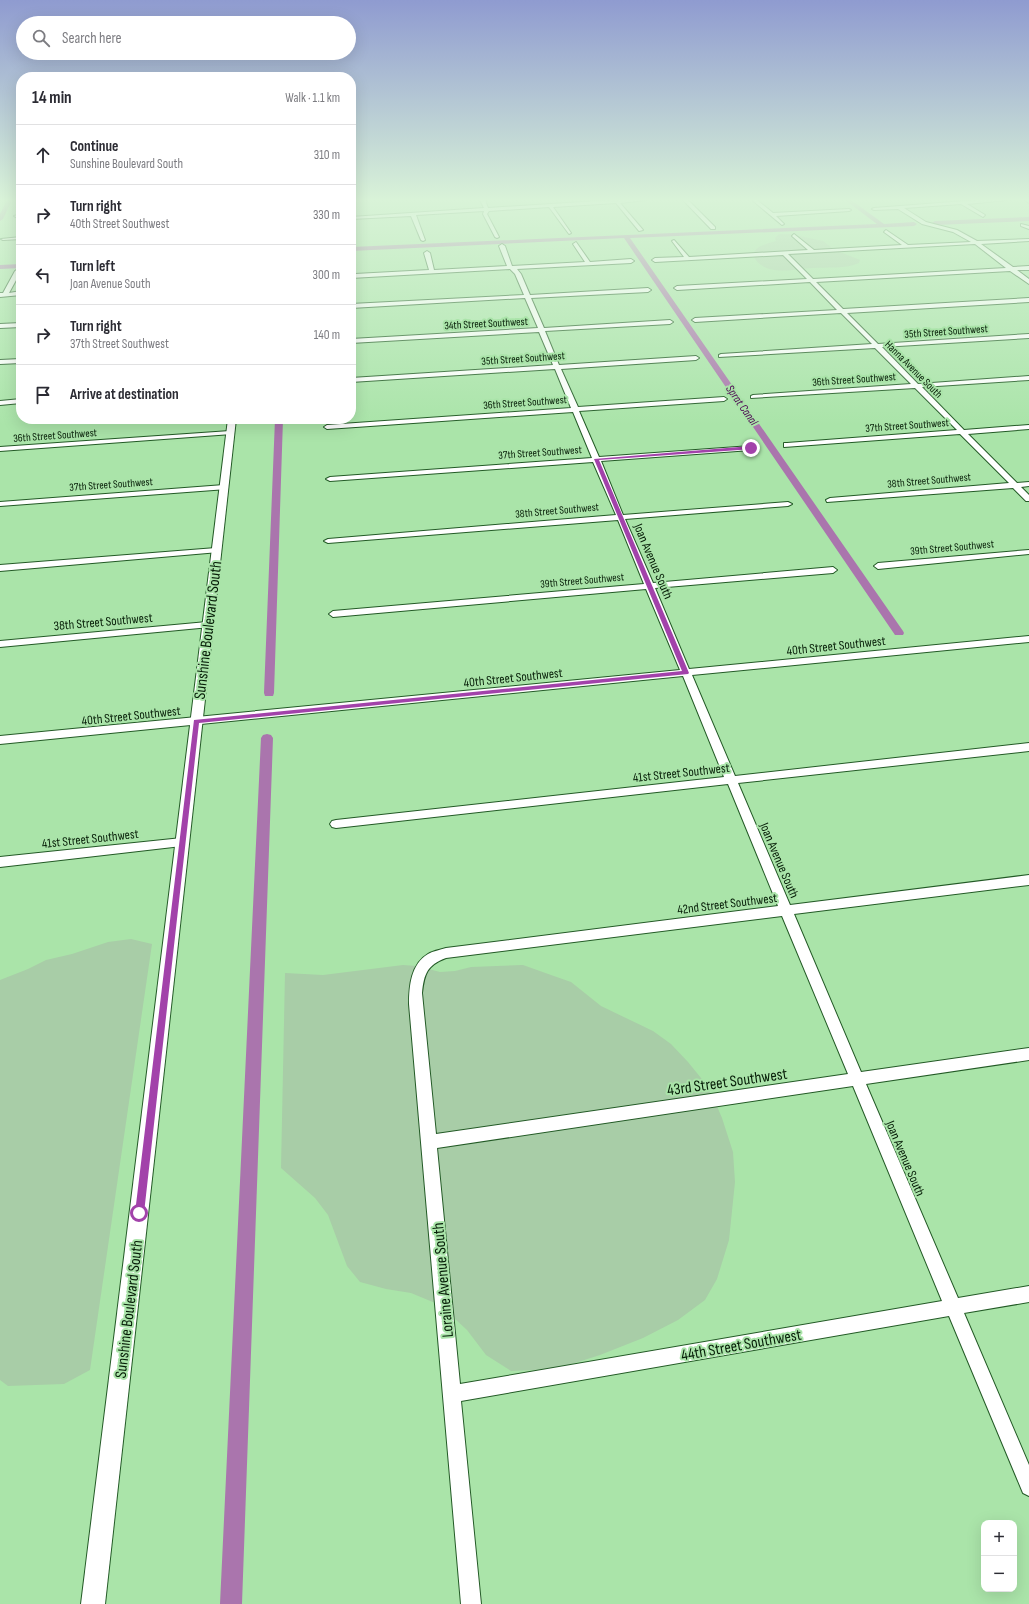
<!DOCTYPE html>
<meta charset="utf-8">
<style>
:root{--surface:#fff;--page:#f7f7f7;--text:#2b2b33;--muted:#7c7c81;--line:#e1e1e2}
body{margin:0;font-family:"Sofia Sans Condensed",sans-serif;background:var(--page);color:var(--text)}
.controls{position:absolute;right:12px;bottom:12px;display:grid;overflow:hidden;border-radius:8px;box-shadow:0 4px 16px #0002}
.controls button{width:36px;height:36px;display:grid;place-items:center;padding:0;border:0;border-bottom:1px solid var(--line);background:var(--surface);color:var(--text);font:20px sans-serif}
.stop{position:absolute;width:12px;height:12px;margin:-9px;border:3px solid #a242aa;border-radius:50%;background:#fff}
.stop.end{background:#a242aa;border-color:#fff;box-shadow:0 1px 4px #0008}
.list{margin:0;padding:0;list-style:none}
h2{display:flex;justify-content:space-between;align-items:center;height:52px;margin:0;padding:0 16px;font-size:17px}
h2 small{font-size:13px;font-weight:400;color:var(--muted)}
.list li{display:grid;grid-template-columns:26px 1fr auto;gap:12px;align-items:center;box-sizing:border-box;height:60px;padding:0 16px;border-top:1px solid var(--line)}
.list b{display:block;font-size:15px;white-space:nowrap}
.list p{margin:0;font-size:13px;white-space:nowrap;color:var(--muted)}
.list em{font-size:13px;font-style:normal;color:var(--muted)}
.icon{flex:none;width:22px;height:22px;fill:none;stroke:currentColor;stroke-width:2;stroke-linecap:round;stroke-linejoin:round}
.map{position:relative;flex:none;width:1029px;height:1604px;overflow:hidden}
.search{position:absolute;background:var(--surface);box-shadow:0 4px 16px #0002;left:16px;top:16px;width:340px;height:44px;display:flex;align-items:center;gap:10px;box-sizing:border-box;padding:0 14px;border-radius:22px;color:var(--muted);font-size:15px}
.panel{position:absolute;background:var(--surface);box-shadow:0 4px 16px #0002;left:16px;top:72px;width:340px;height:352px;border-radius:16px}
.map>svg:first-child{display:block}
.green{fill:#a8cda7}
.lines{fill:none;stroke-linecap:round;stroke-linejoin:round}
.canal{fill:#aa75ad;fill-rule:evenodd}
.minor-casing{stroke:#235a26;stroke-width:2}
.tertiary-casing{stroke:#235a26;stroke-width:2}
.minor{fill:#fff;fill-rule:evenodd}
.tertiary{fill:#fff;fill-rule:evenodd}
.route{fill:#a242aa}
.labels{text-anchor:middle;stroke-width:4;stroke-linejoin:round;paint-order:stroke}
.far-street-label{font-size:11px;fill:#061d07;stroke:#aae4a9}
.far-water-label{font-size:12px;font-style:italic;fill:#4e0a54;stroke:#aae4a9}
.street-label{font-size:13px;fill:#061d07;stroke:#aae4a9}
.near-street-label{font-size:16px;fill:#061d07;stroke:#aae4a9}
</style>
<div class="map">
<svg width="1029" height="1604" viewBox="0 0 1029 1604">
<rect width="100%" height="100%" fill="#aae4a9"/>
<path class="green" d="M779 234H790L823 241 835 250 860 260 859 263C845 269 828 267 813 268 794 269 763 278 753 255 756 245 767 244 776 241L775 238Z
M131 939 152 944 90 1370 64 1384 8 1386 0 1380V980L28 969 46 960 72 954 108 942Z
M403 965 417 966 440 972 455 971 471 967 523 965 551 975 571 982 601 1006 653 1031 671 1044 688 1062 701 1078 713 1097 722 1118 733 1152 735 1182 729 1240 717 1279 705 1300 678 1320 643 1338 600 1355 556 1369 511 1371 486 1355 467 1330 440 1305 411 1293 386 1289 360 1282 347 1266 328 1215 315 1198 281 1168 285 973 323 975Z"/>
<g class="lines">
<path class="canal" d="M7 200H12L3 219 0 221V214Z
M845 200H851L884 224 914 222 917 224 914 226 630 238 903 631 904 633 903 635H895L624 238 351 251V247L877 224Z
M1029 217V221L935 225 932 223 935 221Z
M21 264V268L0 269V265Z
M275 419H283L274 693 273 696H265L264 693Z
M267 734 271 735 273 738 242 1604H220L261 738 263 735Z"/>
<g class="minor-casing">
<path id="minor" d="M480 200H485L488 208 613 200H646L620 203 643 230 639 231 616 203 553 207 571 233 569 234 549 207 489 211 487 214 499 237 497 238 495 237 483 214 484 211 416 215 425 240 423 241 421 240 411 216 351 219V217L484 208Z
M683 200H688L715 227V229H711Z
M752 200H757L773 213 849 209 851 210 849 211 776 216 784 224 782 225Z
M978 200H1007L967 204 985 215 983 217 961 204 904 208 926 222 957 230 977 241 1029 239V241L981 244 1013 267 1029 266V270H1017L1029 279V284L1010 271 816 282 843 309 1029 298V302L847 313 878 344 1029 334V338L882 347 918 384 1029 376V380L922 387 964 430 1029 425V429L968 434 1017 483 1029 482V486L1021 487 1029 495V501H1026L1013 488 827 502 826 500 830 498 1009 483 960 434 784 447V443H787L957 430 915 388 751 398V396L753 395 911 384 875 348 719 357V355L721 354 872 344 841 313 695 322 692 320 695 318 837 310 810 282 677 290 674 288 677 286 807 279 783 255 655 262 652 260 655 258 684 257 672 241 674 240 689 257 808 250 792 236 794 234 814 250 902 245 884 232 886 230 908 245 971 242 953 232 922 224 898 209 874 210 872 209 874 208ZM975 244 1006 268 813 279 788 254Z
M1029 200V203L1025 200Z
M21 214V216L16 217 14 216Z
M1021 224 1029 226V229L1021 226Z
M21 237V239L3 240 1 239Z
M576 242 590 262 631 259 634 261 631 263 517 269 521 274 530 295 648 288 651 290 648 292 531 298 544 328 670 320 673 322 670 324 545 331 559 365 696 356 699 358 696 360 561 369 578 407 724 397 727 399 724 401 579 411 599 457 751 446 755 448 751 450 601 461 623 515 788 502 792 504 788 506 625 519 653 583 833 567 837 570 833 573 655 588 689 669 1029 636V642L692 675 735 776 1029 743V751L738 783 790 905 1029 875V885L794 914 861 1072 1029 1048V1060L866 1084 958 1298 1029 1286V1302L964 1313 1029 1465V1496L1023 1493 949 1316 461 1401 481 1604H461L409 1004C409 986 411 964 428 954 433 951 440 950 446 948L778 906 728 784 336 828 332 827 330 824 332 821 336 820 724 777 683 676 0 744V736L680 670 646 589 333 617 329 614 333 611 644 584 618 520 328 543 324 541 328 539 616 515 593 462 330 481 326 479 330 477 592 458 573 412 327 429 324 427 327 425 571 408 555 369 351 382V378L553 365 539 332 351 343V339L538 328 525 298 351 308V304L524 295 515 274 510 269 351 278V261L354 263 355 274 429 270 424 253 427 251 430 253 434 270 507 266 499 246 502 244 505 246 512 266 585 262 573 244ZM782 916 848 1074 436 1134 422 993C424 974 427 965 446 958ZM853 1086 942 1301 460 1384 437 1148Z
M18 269 21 271 9 293 21 291V295L0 297V293H3L15 271Z
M21 323V327L0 328V324Z
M21 359V363L0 364V360Z
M21 399V403L0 405V401Z
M230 431 234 433 232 434 0 451V447Z
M224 485H227V489L0 506V502Z
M216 548H219L220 550 219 552 0 571V565Z
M1029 550V554L878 569 874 566 878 563Z
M207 622 212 625 210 627 0 647V641Z
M182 838 186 839 188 842 186 845 182 846 0 867V857Z"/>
</g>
<g class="tertiary-casing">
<path id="tertiary" d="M228 419H236L105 1604H81Z"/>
</g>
<use href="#minor" class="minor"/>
<use href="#tertiary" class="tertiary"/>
</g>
<linearGradient id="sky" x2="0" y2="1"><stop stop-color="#8f9bd0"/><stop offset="0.47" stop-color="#d9f3d8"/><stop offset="1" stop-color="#d9f3d8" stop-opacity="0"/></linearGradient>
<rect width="1029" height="425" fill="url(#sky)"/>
<path class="route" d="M751 446 753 449 599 460 689 673 688 674 199 723 144 1213 142 1216 139 1217 136 1216 135 1213 194 720 682 671 594 459Z"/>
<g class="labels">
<g class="far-street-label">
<text transform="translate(486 323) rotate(-3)" y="4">34th Street Southwest</text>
<text transform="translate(946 331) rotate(-4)" y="4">35th Street Southwest</text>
<text transform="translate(523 358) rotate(-4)" y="4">35th Street Southwest</text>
<text transform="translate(914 369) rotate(45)" y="4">Hanna Avenue South</text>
<text transform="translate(854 379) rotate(-4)" y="4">36th Street Southwest</text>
<text transform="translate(525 402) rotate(-4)" y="4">36th Street Southwest</text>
<text transform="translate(907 425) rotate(-4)" y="4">37th Street Southwest</text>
<text transform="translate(55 435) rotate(-4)" y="4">36th Street Southwest</text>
<text transform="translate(540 452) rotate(-4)" y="4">37th Street Southwest</text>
<text transform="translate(929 480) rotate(-5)" y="4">38th Street Southwest</text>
<text transform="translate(111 484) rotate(-4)" y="4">37th Street Southwest</text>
<text transform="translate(557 510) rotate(-5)" y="4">38th Street Southwest</text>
<text transform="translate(952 547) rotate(-5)" y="4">39th Street Southwest</text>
<text transform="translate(582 580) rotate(-5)" y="4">39th Street Southwest</text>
</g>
<g class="far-water-label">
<text transform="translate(742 405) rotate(55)" y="4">Sprat Canal</text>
</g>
<g class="street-label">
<text transform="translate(654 561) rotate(67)" y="5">Joan Avenue South</text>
<text transform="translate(103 621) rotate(-5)" y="5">38th Street Southwest</text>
<text transform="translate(836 645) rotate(-6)" y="5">40th Street Southwest</text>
<text transform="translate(513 677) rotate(-6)" y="5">40th Street Southwest</text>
<text transform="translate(131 715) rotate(-6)" y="5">40th Street Southwest</text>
<text transform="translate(681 772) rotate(-6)" y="5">41st Street Southwest</text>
<text transform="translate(90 838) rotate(-6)" y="5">41st Street Southwest</text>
<text transform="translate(780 860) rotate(67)" y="5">Joan Avenue South</text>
<text transform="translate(727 903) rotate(-7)" y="5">42nd Street Southwest</text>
<text transform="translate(906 1158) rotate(67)" y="5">Joan Avenue South</text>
</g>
<g class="near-street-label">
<text transform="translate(207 630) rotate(-83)" y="6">Sunshine Boulevard South</text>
<text transform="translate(727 1081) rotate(-8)" y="6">43rd Street Southwest</text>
<text transform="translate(442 1280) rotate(-95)" y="6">Loraine Avenue South</text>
<text transform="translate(128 1309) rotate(-83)" y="6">Sunshine Boulevard South</text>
<text transform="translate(741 1344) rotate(-10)" y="6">44th Street Southwest</text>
</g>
</g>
</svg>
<div class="controls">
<button>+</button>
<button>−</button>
</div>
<div class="stop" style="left:139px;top:1213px"></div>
<div class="stop end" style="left:751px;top:448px"></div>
<div class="search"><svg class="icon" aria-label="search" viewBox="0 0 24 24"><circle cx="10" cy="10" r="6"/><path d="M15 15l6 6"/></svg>Search here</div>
<section class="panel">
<h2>14 min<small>Walk · 1.1 km</small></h2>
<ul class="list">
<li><svg class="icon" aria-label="ahead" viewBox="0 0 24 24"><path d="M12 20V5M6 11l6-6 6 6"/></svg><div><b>Continue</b><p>Sunshine Boulevard South</p></div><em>310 m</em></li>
<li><svg class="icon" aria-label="right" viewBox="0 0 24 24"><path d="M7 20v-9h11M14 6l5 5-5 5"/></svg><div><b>Turn right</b><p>40th Street Southwest</p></div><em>330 m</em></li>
<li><svg class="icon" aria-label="left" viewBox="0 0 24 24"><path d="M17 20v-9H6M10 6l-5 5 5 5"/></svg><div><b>Turn left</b><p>Joan Avenue South</p></div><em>300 m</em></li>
<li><svg class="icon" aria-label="right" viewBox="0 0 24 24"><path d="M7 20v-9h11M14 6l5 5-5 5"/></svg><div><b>Turn right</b><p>37th Street Southwest</p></div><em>140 m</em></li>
<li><svg class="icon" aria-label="arrive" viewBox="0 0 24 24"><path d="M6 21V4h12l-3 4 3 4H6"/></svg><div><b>Arrive at destination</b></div></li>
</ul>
</section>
</div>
